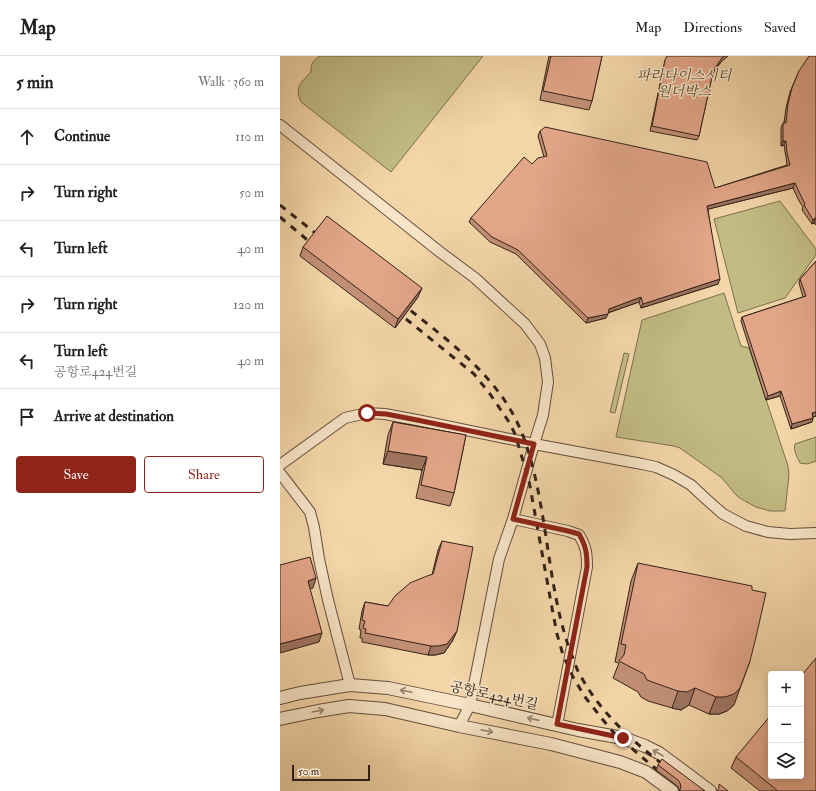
<!DOCTYPE html>
<meta charset="utf-8">
<style>
:root{--surface:#fff;--page:#f2f2f2;--text:#222;--muted:#767676;--line:#e0e0e0;--accent:#8f2418}
body{margin:0;font-family:"IM FELL Double Pica","Noto Serif KR",serif;background:var(--page);color:var(--text)}
.controls{position:absolute;right:12px;bottom:12px;display:grid;overflow:hidden;border-radius:4px;box-shadow:0 2px 10px #0003}
.controls button{width:36px;height:36px;display:grid;place-items:center;padding:0;border:0;border-bottom:1px solid var(--line);background:var(--surface);color:var(--text);font:20px sans-serif}
.scale{position:absolute;left:12px;bottom:10px;width:78px;box-sizing:border-box;padding-left:4px;border:2px solid #342218;border-top:0;font-size:11px;line-height:14px;white-space:nowrap;color:#342218;-webkit-text-stroke:3px #f8e4c7;paint-order:stroke}
.stop{position:absolute;width:12px;height:12px;margin:-9px;border:3px solid #8f2418;border-radius:50%;background:#fff}
.stop.end{background:#8f2418;border-color:#fff;box-shadow:0 1px 4px #0008}
.list{margin:0;padding:0;list-style:none}
h2{display:flex;justify-content:space-between;align-items:center;height:52px;margin:0;padding:0 16px;font-size:17px}
h2 small{font-size:13px;font-weight:400;color:var(--muted)}
.list li{display:grid;grid-template-columns:26px 1fr auto;gap:12px;align-items:center;box-sizing:border-box;height:56px;padding:0 16px;border-top:1px solid var(--line)}
.list b{display:block;font-size:15px;white-space:nowrap}
.list p{margin:0;font-size:13px;white-space:nowrap;color:var(--muted)}
.list em{font-size:13px;font-style:normal;color:var(--muted)}
.actions{display:flex;gap:8px;padding:12px 16px}
.actions a{flex:1;padding:9px 0;border:1px solid var(--accent);border-radius:4px;text-align:center;font-size:14px;color:var(--accent)}
.actions .main{background:var(--accent);color:#fff}
.icon{flex:none;width:22px;height:22px;fill:none;stroke:currentColor;stroke-width:2;stroke-linecap:round;stroke-linejoin:round}
.map{position:relative;flex:none;width:536px;height:735px;overflow:hidden}
header{display:flex;align-items:center;gap:24px;box-sizing:border-box;height:56px;padding:0 20px;background:var(--surface);border-bottom:1px solid var(--line)}
header strong{font-size:19px}
nav{display:flex;gap:22px;margin-inline-start:auto;font-size:14px}
main{display:flex}
aside{flex:1;background:var(--surface)}
.map>svg:first-child{display:block}
.green{fill:#c2bc84;stroke:#7b6f4e}
.lines{fill:none;stroke-linecap:round;stroke-linejoin:round}
.minor-casing{stroke:#644f3c;stroke-width:12}
.tertiary-casing{stroke:#644f3c;stroke-width:14}
.minor{stroke:#f8e4c7;stroke-width:10}
.tertiary{stroke:#f8e4c7;stroke-width:12}
.rail{stroke:#342218;stroke-width:3;stroke-dasharray:7 7;stroke-linecap:butt}
.wall{fill:#c28f76;stroke:#342218}
.shaded-wall{fill:#9e7460;stroke:#342218}
.building{fill:#e2a689;stroke:#342218}
.oneway{stroke:#968370}
.route{stroke:#8f2418;stroke-width:5}
.labels{text-anchor:middle;stroke-width:3;stroke-linejoin:round;paint-order:stroke}
.park-label{font-size:14px;font-style:italic;fill:#584833;stroke:#f8e4c7}
.street-label{font-size:14px;fill:#342218;stroke:#f8e4c7}
</style>
<header>
<strong>Map</strong>
<nav><a>Map</a><a>Directions</a><a>Saved</a></nav>
</header>
<main>
<aside>
<h2>5 min<small>Walk · 360 m</small></h2>
<ul class="list">
<li><svg class="icon" aria-label="ahead" viewBox="0 0 24 24"><path d="M12 20V5M6 11l6-6 6 6"/></svg><div><b>Continue</b></div><em>110 m</em></li>
<li><svg class="icon" aria-label="right" viewBox="0 0 24 24"><path d="M7 20v-9h11M14 6l5 5-5 5"/></svg><div><b>Turn right</b></div><em>50 m</em></li>
<li><svg class="icon" aria-label="left" viewBox="0 0 24 24"><path d="M17 20v-9H6M10 6l-5 5 5 5"/></svg><div><b>Turn left</b></div><em>40 m</em></li>
<li><svg class="icon" aria-label="right" viewBox="0 0 24 24"><path d="M7 20v-9h11M14 6l5 5-5 5"/></svg><div><b>Turn right</b></div><em>120 m</em></li>
<li><svg class="icon" aria-label="left" viewBox="0 0 24 24"><path d="M17 20v-9H6M10 6l-5 5 5 5"/></svg><div><b>Turn left</b><p>공항로424번길</p></div><em>40 m</em></li>
<li><svg class="icon" aria-label="arrive" viewBox="0 0 24 24"><path d="M6 21V4h12l-3 4 3 4H6"/></svg><div><b>Arrive at destination</b></div></li>
</ul>
<div class="actions"><a class="main">Save</a><a>Share</a></div>
</aside>
<div class="map">
<svg width="536" height="735" viewBox="0 0 536 735">
<rect width="100%" height="100%" fill="#f4d6a9"/>
<filter id="stains"><feTurbulence type="fractalNoise" baseFrequency=".005" numOctaves="4"/><feColorMatrix values="0 0 0 0 .2 0 0 0 0 .09 0 0 0 0 .02 0 0 0 .5 -.17"/></filter>
<radialGradient id="worn" r=".72"><stop offset=".6" stop-color="#630" stop-opacity="0"/><stop offset="1" stop-color="#630" stop-opacity=".3"/></radialGradient>
<path class="green" d="M40 0H203L111 116 21 46C14 30 21 27 31 16 30 8 34 4 40 0Z
M500 145 536 193V199L505 242 458 257 434 163Z
M444 237 461 290 469 292 508 410 509 419 505 455H490L476 451 463 444 457 440 442 422 400 392 394 390 336 381 362 264Z
M344 297 349 298 335 357 330 356Z
M536 381V405L527 408 520 407C517 401 513 394 515 388Z"/>
<g class="lines">
<g class="minor-casing">
<path id="minor" d="M0 69 160 196 195 222 245 268 260 288 265 302 268 326 263 359 254 388 362 408 376 411 394 419 411 429 426 443 443 458 466 470 488 476 510 478 536 477
M0 409 65 362 87 357 105 358 137 364 254 388 233 463 219 503 190 649 179 670
M0 417 30 456 34 471 39 503 48 544 70 629
M233 463 288 475 299 479C306 490 307 497 307 511L277 669"/>
</g>
<g class="tertiary-casing">
<path id="tertiary" d="M0 642 20 637 70 629 108 632 190 649 298 674 343 682 365 690 379 697 430 735
M0 663 38 655 69 650 105 653 179 670 271 688 340 706 366 716 392 735"/>
</g>
<use href="#minor" class="minor"/>
<use href="#tertiary" class="tertiary"/>
<path class="rail" d="M0 149 44 184
M0 161 37 192
M120 246C161 279 209 313 234 360 251 392 258 432 264 468 271 512 276 558 292 600 295 606 296 612 299 617 320 657 354 687 389 713
M115 254 194 318 210 338 229 366 235 378 249 425 272 552 277 578 283 599 293 621 305 641 323 664 334 677 370 708 384 719"/>
</g>
<path class="wall" d="M269 0H322L312 45 309 54 260 44Z
M536 0V169L534 167 532 168 522 154 523 151 519 145 513 132 428 153 438 228 361 252 359 246 328 257 326 262 306 267 236 198 210 186 189 166 191 162 252 108 264 101 258 80 260 75 435 132 507 109 506 101 504 89 501 90V72L503 67H504L506 52 510 36 519 15Z
M385 4 441 6 433 16 431 25 419 80 417 84 370 75 384 9Z
M23 191 138 241 115 272 20 200Z
M536 205V360L533 361 532 366 511 373 500 340 486 344 461 265 462 261 523 241 519 227 520 223Z
M113 366 186 379 174 437 170 450 136 442 142 414 103 408 108 379Z
M162 485 173 584 164 597 155 599H148L82 586V582H80L81 574 79 573 82 555 85 546 108 550 152 519 158 494Z
M358 507 454 649 447 655 439 658H429L409 649 401 654 392 652 368 645 361 641 358 636 333 622 339 607 335 606 351 525Z
M456 701 536 735H480L451 712Z
M378 709 425 735H399V732L396 729 376 714Z"/>
<path class="shaded-wall" d="M444 0H448L441 6 433 17 435 12 442 2Z
M503 85H506L504 89 501 90Z
M515 127 513 132 425 154 427 150Z
M535 162 534 167 532 168 533 164Z
M440 223 438 228 361 252 363 248Z
M142 232 138 241 115 272 118 263Z
M361 241 359 246 327 257 329 253Z
M328 258 326 262 306 267 308 262Z
M501 335 500 340 486 344 488 340Z
M536 356V360L530 362 532 357Z
M533 362 532 366 511 373 512 368Z
M108 395 147 401 142 414 103 408Z
M36 522 33 532 25 534 28 525Z
M177 575 173 584 164 597 155 599H148L151 590Z
M42 577 39 586 0 597V588Z
M470 605 454 649 447 655 439 658H429L436 641Z
M415 632 409 649 401 654 392 652 398 635Z"/>
<path class="building" d="M271 0H322L312 45 263 35Z
M387 0H444L442 2 435 12 431 25 419 80 372 70 385 4Z
M529 0H536V163L535 162 533 164 524 149 525 148 521 140 515 127 427 150 440 223 363 248 361 241 329 253 328 258 308 262 238 194 212 181 191 162 244 101 252 108 258 102 267 100 260 75 265 71 427 106 435 132 510 109 507 97 506 85H503V67H506L508 48 512 32 519 15Z
M47 160 142 232 118 263 23 191Z
M536 205V356L532 357 533 362 512 368 501 335 488 340 462 261 526 240 520 223Z
M113 366 186 379 174 437 141 429 147 401 108 395Z
M162 485 193 491 177 575 167 588 158 590H151L85 577 86 573 83 572 85 565 82 564 85 546 108 550 115 540 130 527 147 520 153 518Z
M30 501 36 522 28 525 42 577 0 588V509Z
M358 507 472 530V534L486 537 476 581 470 605 460 632 454 638 445 641H436L415 632 407 636 398 635 375 627 367 624 364 618 339 605 344 599 346 589 341 588Z
M536 602V735H498L456 701 491 659V720H521V620Z
M382 703 425 735H399L400 734 401 731 400 727 398 724 378 709Z
M439 728 448 735H437L439 732Z"/>
<defs><path id="oneway-shaft" d="M-6 0H5M1.5-3L5.5 0L1.5 3" fill="none" stroke-width="1.6" stroke-linecap="round" stroke-linejoin="round"/></defs>
<g class="oneway">
<use href="#oneway-shaft" transform="translate(126 635) rotate(-168)"/>
<use href="#oneway-shaft" transform="translate(38 655) rotate(-10)"/>
<use href="#oneway-shaft" transform="translate(253 663) rotate(-167)"/>
<use href="#oneway-shaft" transform="translate(207 675) rotate(11)"/>
<use href="#oneway-shaft" transform="translate(378 697) rotate(-150)"/>
</g>
<g class="lines">
<path class="route" d="M87 357 106 358 137 364 254 388 233 463 288 475 299 478C306 490 307 497 307 511L277 668 343 682"/>
</g>
<g class="labels">
<g class="park-label">
<text x="404" y="24">파라다이스시티<tspan x="404" dy="16">원더박스</tspan></text>
</g>
<g class="street-label">
<text transform="translate(214 639) rotate(12)" y="5">공항로424번길</text>
</g>
</g>
<rect width="100%" height="100%" filter="url(#stains)"/>
<rect width="100%" height="100%" fill="url(#worn)"/>
</svg>
<div class="controls">
<button>+</button>
<button>−</button>
<button><svg class="icon" aria-label="layers" viewBox="0 0 24 24"><path d="M12 4l9 5-9 5-9-5zM3 14l9 5 9-5"/></svg></button>
</div>
<div class="scale">50 m</div>
<div class="stop" style="left:87px;top:357px"></div>
<div class="stop end" style="left:343px;top:682px"></div>
</div>
</main>
